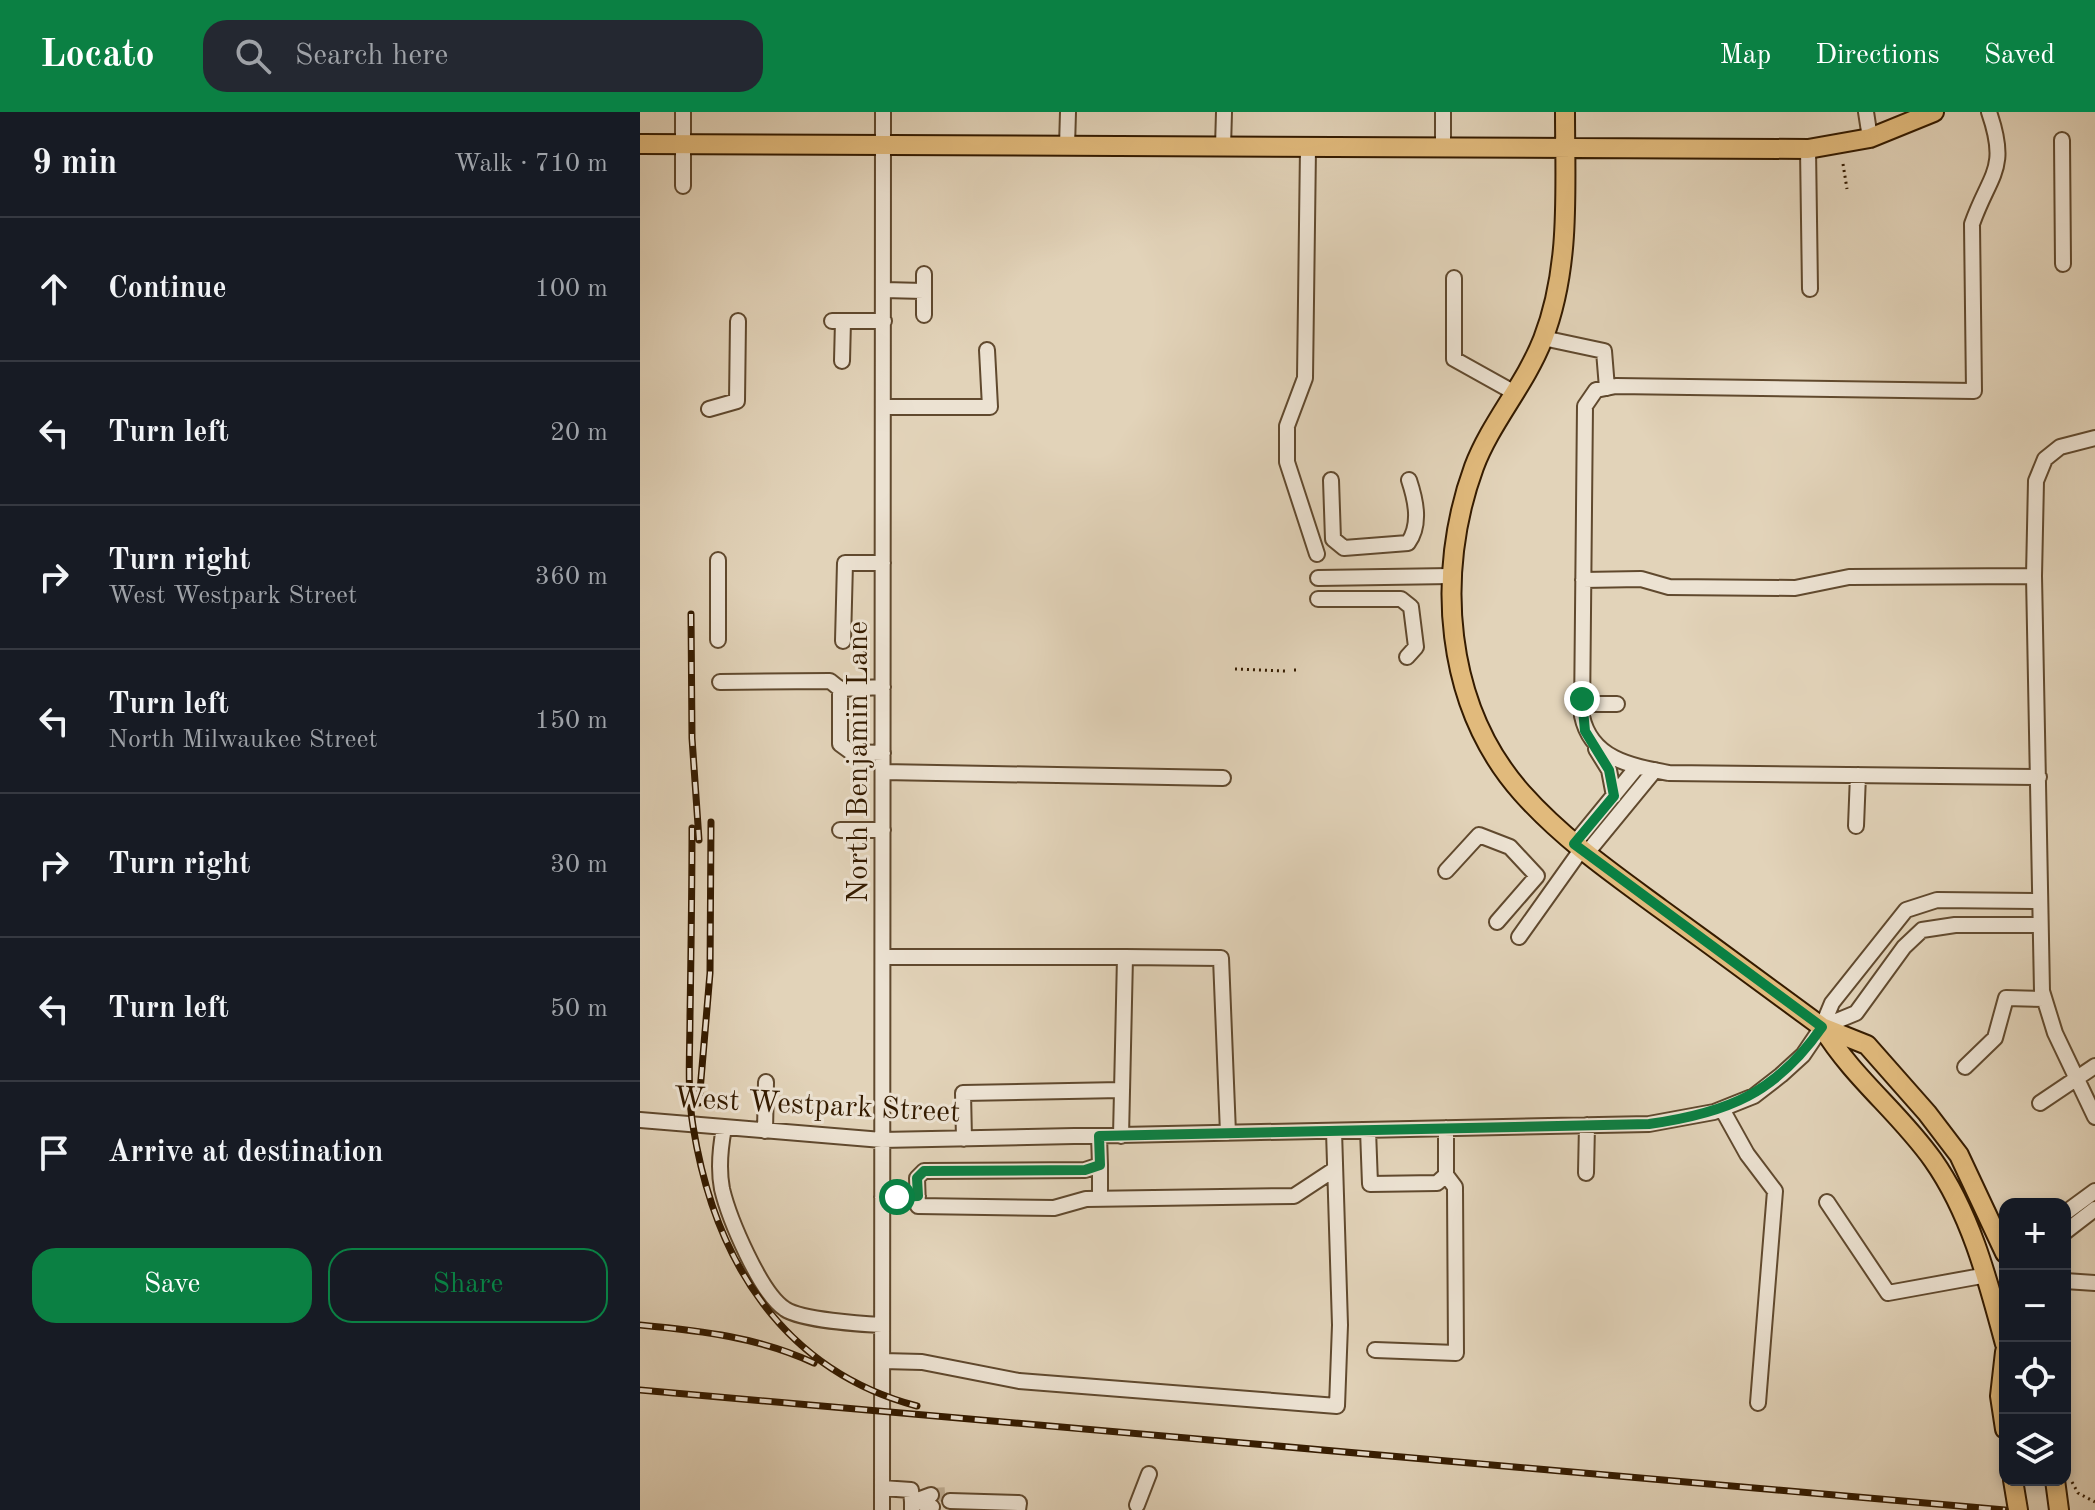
<!DOCTYPE html>
<meta charset="utf-8">
<style>
:root{--surface:#171b24;--page:#242831;--text:#f1f3f6;--muted:#9ea1a6;--line:#363941;--accent:#0b8043}
body{margin:0;font-family:"Old Standard TT",serif;background:var(--page);color:var(--text)}
.controls{position:absolute;right:24px;bottom:24px;display:grid;overflow:hidden;border-radius:16px;box-shadow:0 4px 12px #0003}
.controls button{width:72px;height:72px;display:grid;place-items:center;padding:0;border:0;border-bottom:2px solid var(--line);background:var(--surface);color:var(--text);font:40px sans-serif}
.stop{position:absolute;width:24px;height:24px;margin:-18px;border:6px solid #0b8043;border-radius:50%;background:#fff}
.stop.end{background:#0b8043;border-color:#fff;box-shadow:0 2px 8px #0008}
.list{margin:0;padding:0;list-style:none}
h2{display:flex;justify-content:space-between;align-items:center;height:104px;margin:0;padding:0 32px;font-size:34px}
h2 small{font-size:26px;font-weight:400;color:var(--muted)}
.list li{display:grid;grid-template-columns:52px 1fr auto;gap:24px;align-items:center;box-sizing:border-box;height:144px;padding:0 32px;border-top:2px solid var(--line)}
.list b{display:block;font-size:30px;white-space:nowrap}
.list p{margin:0;font-size:26px;white-space:nowrap;color:var(--muted)}
.list em{font-size:26px;font-style:normal;color:var(--muted)}
.actions{display:flex;gap:16px;padding:24px 32px}
.actions a{flex:1;padding:18px 0;border:2px solid var(--accent);border-radius:24px;text-align:center;font-size:28px;color:var(--accent)}
.actions .main{background:var(--accent);color:#fff}
.icon{flex:none;width:44px;height:44px;fill:none;stroke:currentColor;stroke-width:2;stroke-linecap:round;stroke-linejoin:round}
.map{position:relative;flex:none;width:1455px;height:1398px;overflow:hidden}
header{display:flex;align-items:center;gap:48px;box-sizing:border-box;height:112px;padding:0 40px;background:var(--accent);color:#fff}
header strong{font-size:38px}
nav{display:flex;gap:44px;margin-inline-start:auto;font-size:28px}
.search{width:560px;height:72px;background:var(--page);display:flex;align-items:center;gap:20px;box-sizing:border-box;padding:0 28px;border-radius:24px;color:var(--muted);font-size:30px}
main{display:flex}
aside{flex:1;background:var(--surface)}
.map>svg:first-child{display:block}
.lines{fill:none;stroke-linecap:round;stroke-linejoin:round}
.minor-tunnel{stroke:#bfae94;stroke-width:14;stroke-dasharray:14 7;stroke-linecap:butt}
.minor-casing{stroke:#60492e;stroke-width:18}
.major-casing{stroke:#341b00;stroke-width:22}
.path{stroke:#341b00;stroke-width:3;stroke-dasharray:2 4;stroke-linecap:butt}
.minor{stroke:#ece2d2;stroke-width:14}
.major{stroke:#e1ba7c;stroke-width:18}
.rail-casing{stroke:#341b00;stroke-width:7}
.rail{stroke:#ece2d2;stroke-width:4;stroke-dasharray:12;stroke-linecap:butt}
.route{stroke:#0b8043;stroke-width:10}
.labels{text-anchor:middle;stroke-width:6;stroke-linejoin:round;paint-order:stroke}
.street-label{font-size:30px;fill:#341b00;stroke:#ece2d2}
</style>
<header>
<strong>Locato</strong>
<div class="search"><svg class="icon" aria-label="search" viewBox="0 0 24 24"><circle cx="10" cy="10" r="6"/><path d="M15 15l6 6"/></svg>Search here</div>
<nav><a>Map</a><a>Directions</a><a>Saved</a></nav>
</header>
<main>
<aside>
<h2>9 min<small>Walk · 710 m</small></h2>
<ul class="list">
<li><svg class="icon" aria-label="ahead" viewBox="0 0 24 24"><path d="M12 20V5M6 11l6-6 6 6"/></svg><div><b>Continue</b></div><em>100 m</em></li>
<li><svg class="icon" aria-label="left" viewBox="0 0 24 24"><path d="M17 20v-9H6M10 6l-5 5 5 5"/></svg><div><b>Turn left</b></div><em>20 m</em></li>
<li><svg class="icon" aria-label="right" viewBox="0 0 24 24"><path d="M7 20v-9h11M14 6l5 5-5 5"/></svg><div><b>Turn right</b><p>West Westpark Street</p></div><em>360 m</em></li>
<li><svg class="icon" aria-label="left" viewBox="0 0 24 24"><path d="M17 20v-9H6M10 6l-5 5 5 5"/></svg><div><b>Turn left</b><p>North Milwaukee Street</p></div><em>150 m</em></li>
<li><svg class="icon" aria-label="right" viewBox="0 0 24 24"><path d="M7 20v-9h11M14 6l5 5-5 5"/></svg><div><b>Turn right</b></div><em>30 m</em></li>
<li><svg class="icon" aria-label="left" viewBox="0 0 24 24"><path d="M17 20v-9H6M10 6l-5 5 5 5"/></svg><div><b>Turn left</b></div><em>50 m</em></li>
<li><svg class="icon" aria-label="arrive" viewBox="0 0 24 24"><path d="M6 21V4h12l-3 4 3 4H6"/></svg><div><b>Arrive at destination</b></div></li>
</ul>
<div class="actions"><a class="main">Save</a><a>Share</a></div>
</aside>
<div class="map">
<svg width="1455" height="1398" viewBox="0 0 1455 1398">
<rect width="100%" height="100%" fill="#e2d3b9"/>
<filter id="stains"><feTurbulence type="fractalNoise" baseFrequency=".0025" numOctaves="4"/><feColorMatrix values="0 0 0 0 .2 0 0 0 0 .09 0 0 0 0 .02 0 0 0 .5 -.17"/></filter>
<radialGradient id="worn" r=".72"><stop offset=".6" stop-color="#630" stop-opacity="0"/><stop offset="1" stop-color="#630" stop-opacity=".3"/></radialGradient>
<g class="lines">
<path class="minor-tunnel" d="M291 1383 310 1382"/>
<g class="minor-casing">
<path id="minor" d="M1226 0 1230 26
M1349 0C1369 58 1350 61 1332 112L1334 279 976 274 956 278 945 294 942 604C951 647 991 654 1029 661L1399 665
M1422 28 1423 152
M427 34 428 0
M583 35 584 0
M668 36 665 266 647 314V350L677 442
M803 37V0
M1168 37 1170 177
M43 74V0
M284 162V203
M814 166V247L875 281
M244 178 284 179
M192 209H244
M903 226 964 239 967 276
M202 249 203 209
M244 295H350L347 238
M69 297 97 289 98 209
M1455 326 1420 335 1405 347 1396 369 1394 464 1402 879 1415 921 1455 1005
M691 368 693 427 704 436 768 431C781 413 776 389 769 368
M678 466 811 464
M943 468 1001 467 1029 475 1155 476 1209 465 1394 464
M678 487H761L771 495 776 535 767 545
M78 528V448
M203 529 205 451H243
M80 570 190 569 200 577 243 575
M200 577V632L211 640 243 641
M942 592H977
M956 637 969 658 974 684
M243 660 583 666
M1216 714 1218 663
M200 718H243
M934 732 997 655
M946 742 1015 658
M806 759 839 723 870 735 897 764 857 810
M879 825 941 738
M243 845H485
M1182 915 1216 901 1264 835 1282 818 1315 813H1400
M1325 955 1355 926 1366 886 1404 887
M1400 991 1455 954
M1082 997 1107 1042 1135 1079 1118 1291
M0 1008 242 1028 1009 1012 1074 1000 1114 984 1141 963 1163 943 1182 915 1192 891 1266 798 1297 788 1399 789
M84 1016C80 1037 78 1056 82 1077 89 1106 120 1181 145 1197 161 1208 222 1212 242 1213
M728 1018 730 1072 797 1071 806 1063V1016
M125 1019 126 970
M459 1024 460 1053 445 1058 284 1059 277 1066 278 1094 414 1096 446 1087 654 1084 695 1057
M481 1024 485 845 581 846 588 1021
M324 1027 323 981 481 978
M460 1053V1087
M946 1061 947 1013
M242 1085 278 1084
M1187 1090 1248 1181 1347 1163
M1425 1101 1455 1079
M1425 1120 1455 1097
M1425 1169 1455 1171
M735 1238 816 1241 815 1075 806 1063
M243 1249 282 1250 379 1269 697 1294 700 1213 694 1019
M242 1376 271 1378 272 1390
M277 1389 292 1395
M310 1389 379 1391 378 1398
M497 1393 509 1362
M242 1398 243 0
M272 1398V1390L291 1383"/>
</g>
<g class="major-casing">
<path id="major" d="M925 0C925 76 931 155 903 227 885 273 851 310 834 355 795 461 804 593 882 681 923 727 972 761 1021 797 1075 836 1129 876 1182 915L1227 933 1287 1001 1319 1043 1365 1141
M0 32 1168 37 1230 26 1294 0
M1182 915C1214 967 1258 999 1293 1048 1331 1102 1348 1169 1365 1232
M1365 1240 1360 1284 1365 1317
M1373 1368 1378 1398
M1415 1368 1419 1398"/>
</g>
<path class="path" d="M1203 52 1207 77
M595 557 645 559
M654 558H657
M1425 1345 1426 1355
M1432 1370 1438 1381 1455 1390"/>
<use href="#minor" class="minor"/>
<use href="#major" class="major"/>
<g class="rail-casing">
<path id="rail" d="M51 502 52 626 59 728
M52 716C52 779 51 842 50 904 50 940 47 978 53 1014 74 1146 141 1258 277 1294
M59 991 70 861 71 710
M0 1213C62 1219 118 1225 174 1251
M0 1278 1365 1398"/>
</g>
<use href="#rail" class="rail"/>
</g>
<g class="lines">
<path class="route" d="M257 1085 278 1084 277 1066 284 1059 445 1058 460 1053 459 1024 1009 1012C1088 1001 1136 981 1182 915L934 732 974 684 969 658 945 619 942 587"/>
</g>
<g class="labels">
<g class="street-label">
<text transform="translate(217 650) rotate(-90)" y="10">North Benjamin Lane</text>
<text transform="translate(177 992) rotate(3)" y="10">West Westpark Street</text>
</g>
</g>
<rect width="100%" height="100%" filter="url(#stains)"/>
<rect width="100%" height="100%" fill="url(#worn)"/>
</svg>
<div class="controls">
<button>+</button>
<button>−</button>
<button><svg class="icon" aria-label="locate" viewBox="0 0 24 24"><circle cx="12" cy="12" r="6"/><path d="M12 2v4M12 18v4M2 12h4M18 12h4"/></svg></button>
<button><svg class="icon" aria-label="layers" viewBox="0 0 24 24"><path d="M12 4l9 5-9 5-9-5zM3 14l9 5 9-5"/></svg></button>
</div>
<div class="stop" style="left:257px;top:1085px"></div>
<div class="stop end" style="left:942px;top:587px"></div>
</div>
</main>
